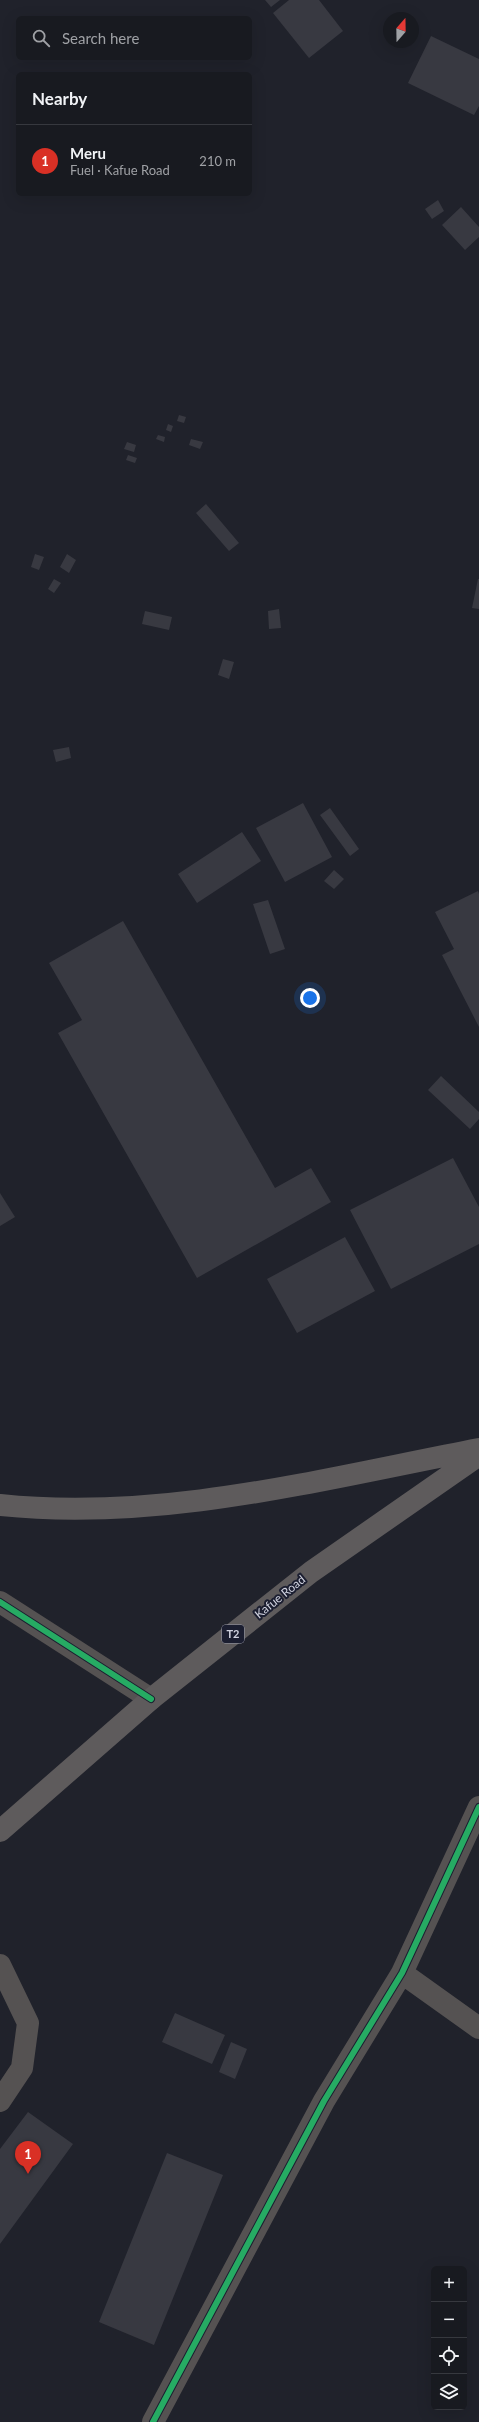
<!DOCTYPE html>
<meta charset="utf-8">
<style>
:root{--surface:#181a20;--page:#25272d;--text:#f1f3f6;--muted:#9fa1a5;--line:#36383e;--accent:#d93025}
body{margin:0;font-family:Lato,sans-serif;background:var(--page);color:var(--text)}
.controls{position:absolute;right:12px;bottom:12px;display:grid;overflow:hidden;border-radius:6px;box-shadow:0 4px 16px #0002}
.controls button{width:36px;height:36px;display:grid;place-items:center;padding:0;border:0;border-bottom:1px solid var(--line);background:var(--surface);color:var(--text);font:20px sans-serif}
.compass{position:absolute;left:383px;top:12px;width:36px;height:36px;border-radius:50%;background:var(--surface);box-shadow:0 4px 16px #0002;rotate:20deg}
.you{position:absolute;left:310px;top:998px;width:14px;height:14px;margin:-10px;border:3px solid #fff;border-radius:50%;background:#1a73e8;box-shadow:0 0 0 6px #1a73e833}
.badge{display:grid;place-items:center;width:26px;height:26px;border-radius:50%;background:var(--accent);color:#fff;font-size:13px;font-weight:700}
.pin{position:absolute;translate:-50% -33px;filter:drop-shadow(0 1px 2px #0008)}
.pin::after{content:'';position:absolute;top:21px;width:14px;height:12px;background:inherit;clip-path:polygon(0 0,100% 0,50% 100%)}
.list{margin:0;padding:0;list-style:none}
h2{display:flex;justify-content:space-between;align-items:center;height:52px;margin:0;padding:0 16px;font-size:17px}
h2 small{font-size:13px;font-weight:400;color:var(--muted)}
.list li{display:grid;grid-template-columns:26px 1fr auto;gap:12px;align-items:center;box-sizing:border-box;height:72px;padding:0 16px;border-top:1px solid var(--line)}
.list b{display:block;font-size:15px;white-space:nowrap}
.list p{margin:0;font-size:13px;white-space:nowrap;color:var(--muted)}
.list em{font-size:13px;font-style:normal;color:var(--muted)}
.icon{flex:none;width:22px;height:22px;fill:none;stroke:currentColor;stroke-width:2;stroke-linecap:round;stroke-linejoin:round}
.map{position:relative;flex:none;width:479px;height:2422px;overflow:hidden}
.search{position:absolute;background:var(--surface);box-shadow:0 4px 16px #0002;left:16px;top:16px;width:236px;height:44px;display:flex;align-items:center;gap:10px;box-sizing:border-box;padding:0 14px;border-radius:6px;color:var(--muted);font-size:15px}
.panel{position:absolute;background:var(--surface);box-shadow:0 4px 16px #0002;left:16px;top:72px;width:236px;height:124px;border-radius:6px}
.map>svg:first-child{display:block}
.building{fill:#383941}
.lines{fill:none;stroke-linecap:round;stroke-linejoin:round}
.service{stroke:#555252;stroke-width:22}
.minor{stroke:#555252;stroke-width:22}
.tertiary{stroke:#555252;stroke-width:22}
.trunk{stroke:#5e5b5c;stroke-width:22}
.cycleway-casing{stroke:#1b1e30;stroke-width:8}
.cycleway{stroke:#26ab63;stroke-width:6}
.labels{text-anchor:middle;stroke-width:4;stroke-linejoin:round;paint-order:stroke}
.shield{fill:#1b1e30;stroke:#9a9dab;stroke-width:1}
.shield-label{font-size:11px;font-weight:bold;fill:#d1d3e0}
.street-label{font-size:12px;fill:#d1d3e0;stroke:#1b1e30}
</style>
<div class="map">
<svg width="479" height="2422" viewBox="0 0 479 2422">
<rect width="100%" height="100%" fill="#20222b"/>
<path class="building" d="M265 0H280L271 7Z
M289 0H319L343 31 309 58 273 13Z
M431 36 479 59V106L474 115 408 83Z
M438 200 444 211 432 219 425 209Z
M461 207 479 227V237L465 250 442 225Z
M179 415 186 417 184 423 177 421Z
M168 424 173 426 171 432 166 430Z
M158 435 165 437 164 442 156 439Z
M191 439 203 442 200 449 189 445Z
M127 442 136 445 134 452 124 449Z
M128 455 137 458 135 463 126 460Z
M206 504 239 543 229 551 196 513Z
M35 554 44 557 39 570 31 567Z
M67 554 76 560 69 573 60 567Z
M54 579 61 583 54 593 48 589Z
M478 579H479V609L472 608Z
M279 609 281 628 269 629 268 611Z
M145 611 172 617 169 630 142 624Z
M223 659 234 662 229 679 218 675Z
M69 747 71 758 56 762 53 750Z
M303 803 332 857 285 882 256 828Z
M330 808 359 849 350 856 320 815Z
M242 832 261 861 197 903 178 874Z
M334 870 344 879 334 889 324 881Z
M478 891 479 894V1027L442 955 454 949 435 912Z
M268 900 285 949 270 954 253 904Z
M123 921 275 1188 311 1168 331 1202 197 1278 58 1033 82 1020 49 963Z
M441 1076 479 1112V1119L470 1129 428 1090Z
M453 1158 479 1207V1244L391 1289 350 1210Z
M0 1193 15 1217 0 1226Z
M345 1237 375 1291 297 1333 267 1279Z
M175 2013 225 2035 212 2064 162 2042Z
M231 2042 247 2049 235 2079 219 2072Z
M28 2112 73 2144 0 2244V2149Z
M167 2153 223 2175 154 2345 99 2322Z"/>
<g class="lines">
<path class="service" d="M0 1965 28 2023 22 2068 0 2101"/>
<path class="minor" d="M402 1973 479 2028
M153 2422 324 2101 402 1973 479 1807"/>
<path class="tertiary" d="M0 1602 151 1699"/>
<path class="trunk" d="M0 1505C161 1522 322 1479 479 1449
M0 1831 151 1699 311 1572 479 1455"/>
<g class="cycleway-casing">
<path id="cycleway" d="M0 1602 151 1699
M153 2422 324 2101 402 1973 479 1807"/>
</g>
<use href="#cycleway" class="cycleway"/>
</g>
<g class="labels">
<rect class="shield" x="222" y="1625" width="22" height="18" rx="3"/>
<g class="shield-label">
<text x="233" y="1638">T2</text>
</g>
<g class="street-label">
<text transform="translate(280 1597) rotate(-39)" y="4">Kafue Road</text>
</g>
</g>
</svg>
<div class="controls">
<button>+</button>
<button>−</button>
<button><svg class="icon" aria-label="locate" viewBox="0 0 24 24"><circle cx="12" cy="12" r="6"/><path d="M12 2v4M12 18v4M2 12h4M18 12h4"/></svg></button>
<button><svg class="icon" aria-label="layers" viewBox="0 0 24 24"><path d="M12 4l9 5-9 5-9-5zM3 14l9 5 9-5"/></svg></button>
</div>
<svg class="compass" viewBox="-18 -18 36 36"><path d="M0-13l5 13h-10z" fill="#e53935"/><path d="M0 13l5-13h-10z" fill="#9fa1a5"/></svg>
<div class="you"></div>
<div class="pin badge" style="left:28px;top:2174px">1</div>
<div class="search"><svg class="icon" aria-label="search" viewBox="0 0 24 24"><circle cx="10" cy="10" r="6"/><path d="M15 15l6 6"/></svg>Search here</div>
<section class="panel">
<h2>Nearby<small></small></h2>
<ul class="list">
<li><span class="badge">1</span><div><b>Meru</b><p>Fuel · Kafue Road</p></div><em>210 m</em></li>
</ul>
</section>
</div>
